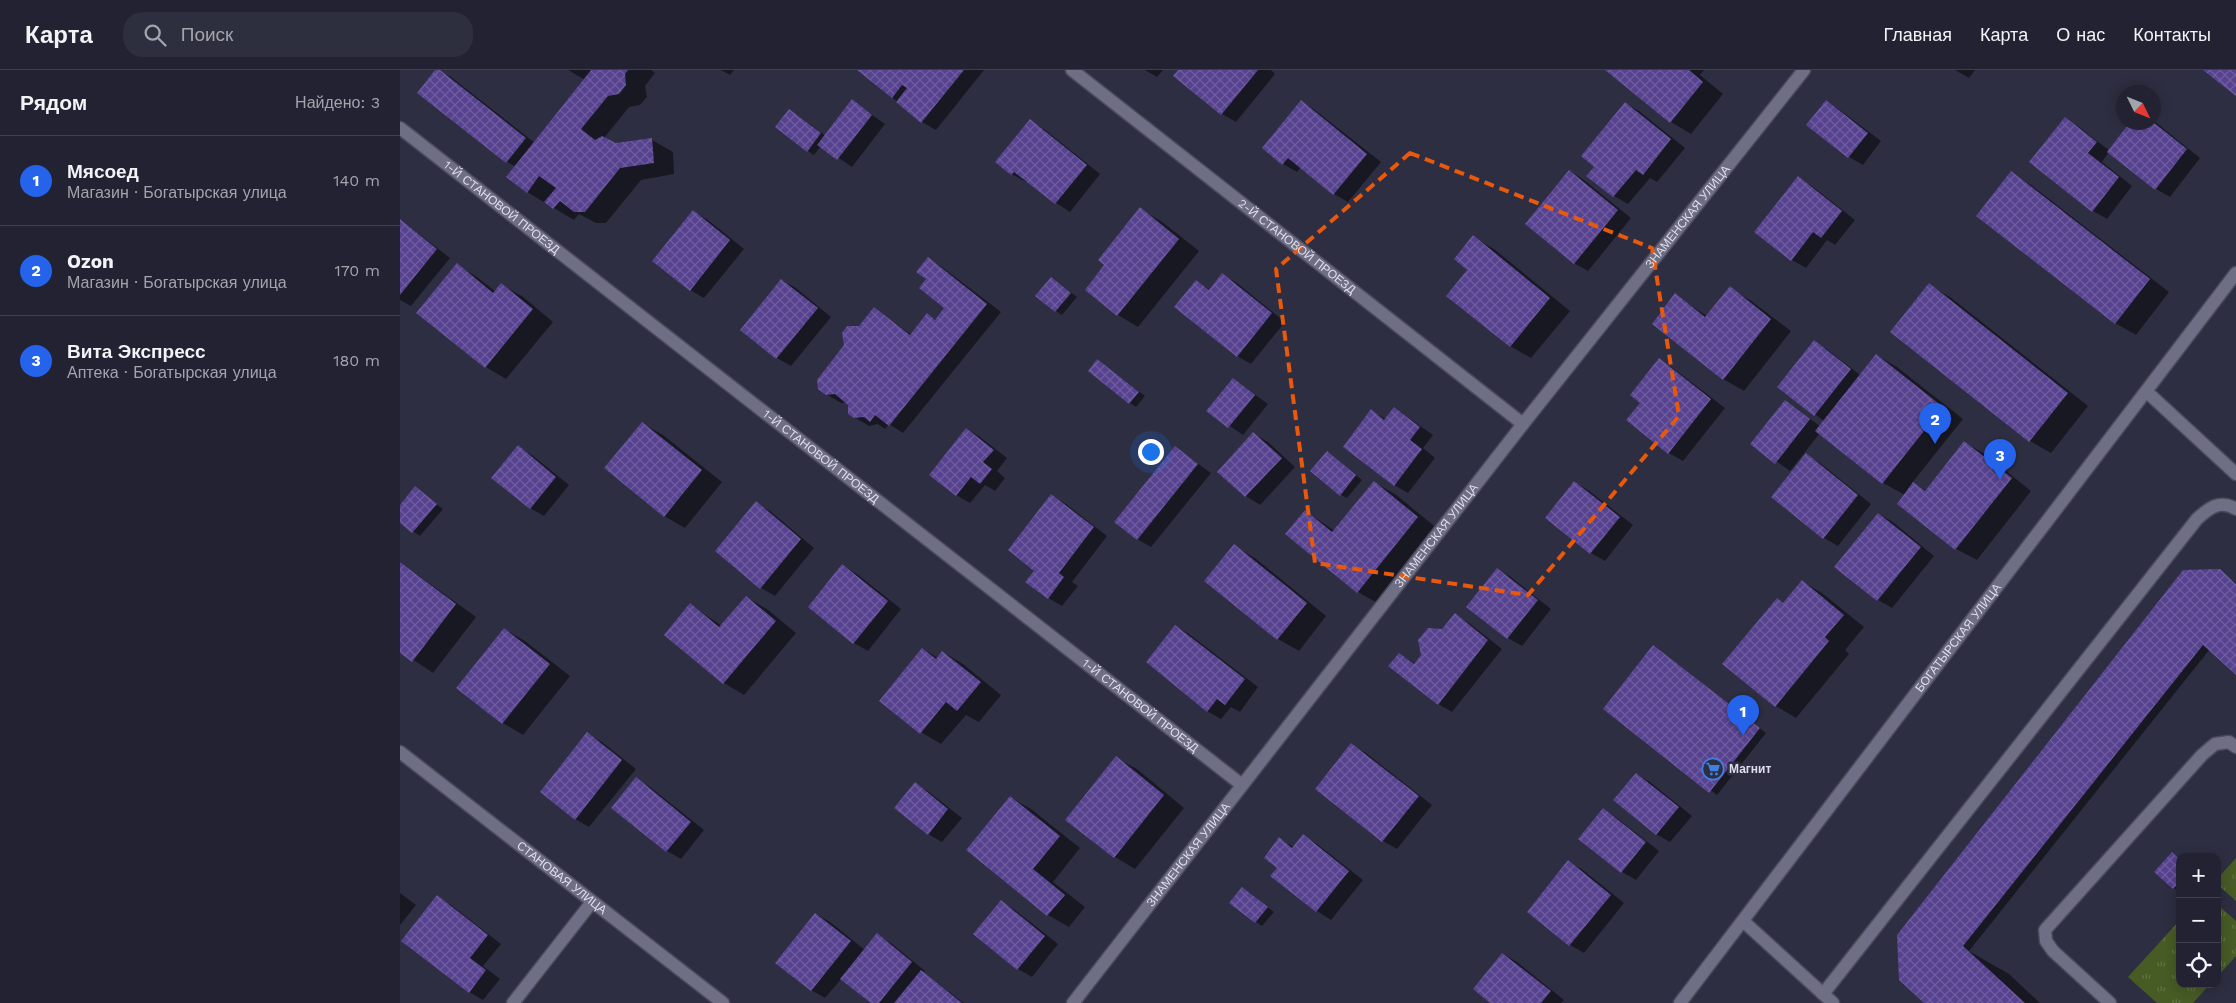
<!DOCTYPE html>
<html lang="ru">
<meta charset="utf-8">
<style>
:root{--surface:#222232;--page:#2e2f3e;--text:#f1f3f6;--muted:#a2a4ac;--line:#3f3f4d;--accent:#2563eb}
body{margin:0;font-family:"Work Sans",sans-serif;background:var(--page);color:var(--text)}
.controls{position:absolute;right:15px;bottom:15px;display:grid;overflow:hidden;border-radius:10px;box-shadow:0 2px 12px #0003}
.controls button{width:45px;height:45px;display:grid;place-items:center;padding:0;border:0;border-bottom:1px solid var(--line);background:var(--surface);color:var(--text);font:25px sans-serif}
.compass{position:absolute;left:1716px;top:15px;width:45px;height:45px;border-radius:50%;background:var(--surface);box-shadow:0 2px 12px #0003;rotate:133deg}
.you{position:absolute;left:750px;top:381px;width:18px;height:18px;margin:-12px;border:4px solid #fff;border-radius:50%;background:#1a73e8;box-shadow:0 0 0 8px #1a73e833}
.badge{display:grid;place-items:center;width:32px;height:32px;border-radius:50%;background:var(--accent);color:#fff;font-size:16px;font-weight:700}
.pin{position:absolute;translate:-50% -41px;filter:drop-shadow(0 1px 2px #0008)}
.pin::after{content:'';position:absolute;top:26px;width:18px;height:15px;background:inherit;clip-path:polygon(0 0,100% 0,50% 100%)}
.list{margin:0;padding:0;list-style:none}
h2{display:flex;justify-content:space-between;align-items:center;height:65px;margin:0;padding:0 20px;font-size:21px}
h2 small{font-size:16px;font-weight:400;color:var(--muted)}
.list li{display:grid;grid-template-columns:32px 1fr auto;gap:15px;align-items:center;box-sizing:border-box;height:90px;padding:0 20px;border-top:1px solid var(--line)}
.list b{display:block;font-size:19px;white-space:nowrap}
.list p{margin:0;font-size:16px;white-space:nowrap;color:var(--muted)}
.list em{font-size:16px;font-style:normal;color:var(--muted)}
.icon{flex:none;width:28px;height:28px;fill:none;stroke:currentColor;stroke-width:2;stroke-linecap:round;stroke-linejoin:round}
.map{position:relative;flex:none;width:1836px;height:933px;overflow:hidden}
header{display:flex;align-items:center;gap:30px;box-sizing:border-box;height:70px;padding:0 25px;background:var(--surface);border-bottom:1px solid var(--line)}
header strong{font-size:24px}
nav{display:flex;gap:28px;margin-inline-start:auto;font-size:18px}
.search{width:350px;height:45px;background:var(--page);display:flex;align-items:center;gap:12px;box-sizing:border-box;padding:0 18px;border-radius:20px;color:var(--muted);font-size:19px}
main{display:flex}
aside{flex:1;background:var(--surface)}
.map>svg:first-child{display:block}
.park{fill:url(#park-tufts)}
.shadow{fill:#0007}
.building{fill:url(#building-cross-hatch)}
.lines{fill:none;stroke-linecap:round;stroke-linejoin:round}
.lane-casing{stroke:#4b4a5b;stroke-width:15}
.street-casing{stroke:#4b4a5b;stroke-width:15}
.lane{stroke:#6e6e85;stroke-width:12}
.street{stroke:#6e6e85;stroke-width:12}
.marked{fill:none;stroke:#e8590c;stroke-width:4;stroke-dasharray:10 6;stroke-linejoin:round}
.labels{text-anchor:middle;stroke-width:5;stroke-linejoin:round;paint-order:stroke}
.street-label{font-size:12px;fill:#dedeec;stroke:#2e2e42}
.poi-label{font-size:12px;font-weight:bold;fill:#dedeec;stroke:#2e2e42;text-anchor:start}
</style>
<header>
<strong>Карта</strong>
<div class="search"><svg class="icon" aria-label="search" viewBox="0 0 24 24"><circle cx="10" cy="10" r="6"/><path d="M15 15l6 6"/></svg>Поиск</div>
<nav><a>Главная</a><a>Карта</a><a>О нас</a><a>Контакты</a></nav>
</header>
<main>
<aside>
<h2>Рядом<small>Найдено: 3</small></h2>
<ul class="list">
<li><span class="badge">1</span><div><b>Мясоед</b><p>Магазин · Богатырская улица</p></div><em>140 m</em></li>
<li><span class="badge">2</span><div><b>Ozon</b><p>Магазин · Богатырская улица</p></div><em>170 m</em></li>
<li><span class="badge">3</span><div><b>Вита Экспресс</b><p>Аптека · Богатырская улица</p></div><em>180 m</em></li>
</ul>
</aside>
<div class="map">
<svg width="1836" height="933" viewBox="0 0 1836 933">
<defs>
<pattern id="park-tufts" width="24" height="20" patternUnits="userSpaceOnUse" patternTransform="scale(1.25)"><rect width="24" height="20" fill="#475b25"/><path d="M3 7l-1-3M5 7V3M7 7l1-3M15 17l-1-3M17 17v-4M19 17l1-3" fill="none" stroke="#617245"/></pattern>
<pattern id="building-cross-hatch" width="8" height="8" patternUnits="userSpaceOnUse" patternTransform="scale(1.25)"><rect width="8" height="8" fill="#574290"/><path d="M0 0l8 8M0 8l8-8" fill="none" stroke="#6f5da0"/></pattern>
</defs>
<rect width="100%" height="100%" fill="#2e2e42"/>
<path class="park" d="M1836 788V831L1817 814V809Z
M1817 834 1836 851V886L1817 907Z
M1780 850V914H1810L1793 933H1757L1728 907Z"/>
<path class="shadow" d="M37 0 51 7 135 73 185 10 168 0H251L255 3 245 16 247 27 240 35 229 37 204 68 215 74 252 70 273 82 274 104 241 110 206 153H196L179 144 174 150 127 122 116 97 107 92Z
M321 0H334L330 5Z
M459 0H584L536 60 522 52Z
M745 0H763L757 7Z
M780 0H871L875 4 836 52 822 44 775 6Z
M1207 0H1304L1300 5 1323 24 1291 64 1271 52Z
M1555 0H1575L1569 8Z
M452 31 485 54 452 97 421 76 414 85 408 81 396 44 426 66Z
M901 31 915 40 981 92 948 132 934 124 901 97 897 102 883 94 863 78Z
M1426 31 1440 40 1481 71 1463 95 1449 87Z
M1225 33 1239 41 1285 78 1257 112 1250 108 1228 134 1214 126 1188 106 1196 97Z
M1665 49 1679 57 1710 81 1754 51 1800 88 1770 127 1756 119 1709 82 1702 92 1732 116 1707 149 1693 141Z
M630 51 644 59 700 104 670 142 656 133 627 110 626 112 612 104Z
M1170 101 1184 110 1231 148 1188 201 1174 193Z
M1611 103 1631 115 1769 222 1736 265 1715 253Z
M1398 108 1412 116 1455 150 1435 175 1427 170 1406 198 1392 190Z
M740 139 761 151 799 181 738 257 718 245 706 195Z
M294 142 308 150 344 179 304 228 290 220Z
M0 149 50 188 11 236 0 230Z
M1073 167 1094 179 1170 241 1131 288 1110 276 1069 200Z
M528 188 542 197 601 242 503 363 489 354 485 359 478 354 469 356 454 347 450 334 447 332 441 333 426 324 460 257 474 239 512 265 527 245 536 250 546 238Z
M57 195 77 207 96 222 101 215 122 226 153 252 106 309 86 297 18 243Z
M823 205 837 213 885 252 851 294 837 286 796 212 811 220Z
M651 208 677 227 662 245 656 241Z
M382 210 396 218 431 247 391 296 377 288 342 260Z
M1529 215 1550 227 1688 336 1651 383 1630 371 1492 262Z
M1330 218 1350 230 1391 261 1344 321 1323 309 1275 225 1307 246Z
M1414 272 1428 280 1460 305 1476 285 1497 297 1563 349 1512 413 1527 421 1564 372 1585 384 1631 421 1577 490 1556 479 1505 425 1483 413 1420 363 1390 401 1352 374 1385 331 1420 356 1424 351 1379 317Z
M1259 290 1273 298 1325 338 1283 391 1269 383 1228 350 1242 332Z
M698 291 745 326 736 337 730 333Z
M833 309 868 334 843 365 808 341Z
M995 338 1033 365 1023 378 1035 388 1008 423 994 415 972 341 986 349Z
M242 353 263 365 322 412 285 458 264 446Z
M567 359 580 367 607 388 597 401 605 408 595 421 585 415 570 433 556 425Z
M854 364 868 372 895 397 860 435 846 426 819 402Z
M118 377 132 385 169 415 144 446 130 438Z
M775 377 811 403 751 477 737 469Z
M927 382 962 410 947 428 941 425Z
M1406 385 1420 393 1471 434 1438 476 1424 468 1372 427Z
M974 412 995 424 1038 459 979 534 958 522 905 441 935 461Z
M1174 412 1188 420 1233 455 1205 491 1191 483 1146 448Z
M15 418 43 439 20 466 0 452V437Z
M652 426 666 434 707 466 672 512 678 516 662 536 648 528 636 500Z
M356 433 370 441 414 478 375 526 361 518Z
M1479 444 1493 452 1534 486 1492 538 1478 530 1436 497Z
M834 476 855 488 926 546 899 581 878 569 806 511Z
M0 492 76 547 33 603 0 581Z
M443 496 457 504 501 539 468 581 454 573Z
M1097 499 1111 507 1151 539 1122 576 1108 568Z
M1819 500 1836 513V604L1810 579 1569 881 1609 904 1640 933H1526L1498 865Z
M1402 511 1422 523 1464 557 1445 580 1449 584 1396 648 1376 636 1377 529 1384 533Z
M346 527 367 539 396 563 344 625 324 613 265 565 291 535 322 556Z
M1055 545 1069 553 1102 579 1052 642 1038 634 999 584 1016 594Z
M775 556 789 564 858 617 840 642 831 637 821 649 807 641Z
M104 559 125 571 170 606 123 665 103 653Z
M1254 577 1366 663 1317 725 1205 639Z
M523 579 538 588 543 582 563 594 601 625 579 652 566 645 541 674 521 662Z
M188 664 202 672 236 699 189 757 175 749Z
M952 675 966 683 1032 735 997 779 983 771 917 719Z
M716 688 737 699 784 738 735 799 715 787Z
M1236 704 1250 712 1292 746 1270 772 1256 764Z
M236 709 250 717 304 760 281 789 267 781 213 738Z
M515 714 529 722 562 748 542 772 528 764Z
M610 727 631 739 680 778 653 812 685 837 669 857 648 845 567 780Z
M1203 740 1217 748 1259 781 1236 810 1222 802Z
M903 766 917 774 963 810 931 850 917 841 872 806 878 797 879 769 894 777Z
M1772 784 1780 789V822L1774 818Z
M1169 792 1183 800 1224 833 1184 883 1170 875 1129 841Z
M849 822 874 842 862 856 856 852Z
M0 823 16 835 0 855Z
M37 827 51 835 101 874 83 896 100 909 83 930 69 922Z
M601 832 615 840 658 874 632 907 618 899Z
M416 844 430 852 465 880 477 865 491 873 525 901 524 903 564 933H473L442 908 425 928 411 920Z
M1103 884 1117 892 1164 930 1161 933H1092Z"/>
<path class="building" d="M35 0H40L126 68 106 93 17 23Z
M191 0H228L225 4 226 15 219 24 208 26 181 59 195 70 202 66 216 73 252 68 254 93 220 98 185 142H174L160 131 153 139 144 132 156 118 139 106 127 123 106 107Z
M457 0H564L521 53 496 32 507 18 502 15 492 28Z
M778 0H858L821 45 773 6Z
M1205 0H1289L1303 12 1270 53Z
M1803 0H1836V26Z
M452 29 472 45 437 90 417 75Z
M901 30 967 84 933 125 888 88 882 95 862 78Z
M1426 30 1468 63 1448 88 1406 55Z
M1225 32 1271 69 1243 105 1236 100 1213 127 1186 106 1194 97 1181 86Z
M389 39 421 63 407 82 375 57Z
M1665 47 1697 72 1688 83 1719 107 1692 142 1629 92Z
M630 49 687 95 655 134 614 102 611 105 595 92Z
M1730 52H1753L1787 79 1755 120 1707 82Z
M1169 100 1218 140 1174 194 1125 154Z
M1611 101 1750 209 1715 254 1576 146Z
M1398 106 1442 141 1421 168 1413 162 1391 191 1354 162Z
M740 137 779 169 717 246 685 220 704 195 698 190Z
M293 140 330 170 290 221 252 191Z
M0 149 37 179 0 225Z
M1073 165 1150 228 1110 277 1046 226 1067 200 1054 189Z
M528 187 587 234 489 356 475 345 470 352 464 347 454 348 448 344V335L435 324 426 325 418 319 417 310 444 275 442 263 447 256H459L474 237 510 265 527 243 535 250 544 238 519 218 526 209 516 202Z
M57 193 93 223 101 213 133 239 85 298 16 243Z
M822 203 872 243 837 287 774 237 796 210 809 220Z
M651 207 671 223 655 242 635 226Z
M381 209 418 238 376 289 340 260Z
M1529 213 1668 323 1629 372 1490 262Z
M1330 216 1371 249 1323 310 1252 254 1275 223 1305 247Z
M1414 270 1451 299 1414 346 1377 317Z
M1476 284 1543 337 1482 414 1415 361Z
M1259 288 1311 329 1268 384 1226 350 1240 333 1230 325Z
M697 289 739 322 729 334 688 301Z
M833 308 855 325 828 358 806 341Z
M1385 330 1410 349 1375 394 1350 374Z
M994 337 1020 357 1010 370 1022 379 994 416 943 377 971 339 984 350Z
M242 352 302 400 264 447 204 398Z
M566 358 594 380 583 392 592 399 580 414 571 407 556 426 529 405Z
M853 362 882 388 845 427 817 402Z
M1564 371 1612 408 1555 480 1497 434 1513 412 1525 421Z
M118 375 156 407 130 439 91 408Z
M775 376 798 394 737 470 714 452Z
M927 381 956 405 940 426 910 401Z
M1406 383 1458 425 1423 469 1371 427Z
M974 411 1018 447 957 523 885 464 905 440 932 462Z
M1174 411 1220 447 1190 484 1145 448Z
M15 416 37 434 12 463 0 453V435Z
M651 424 694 457 659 503 664 507 648 529 625 512 634 501 608 480Z
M356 431 401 469 360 519 315 481Z
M1478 443 1521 477 1477 531 1434 497Z
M834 474 907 533 877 570 804 511Z
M0 492 56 534 12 592 0 583Z
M442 494 488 531 453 574 408 537Z
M1097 498 1138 530 1107 569 1066 537Z
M1820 499 1836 514V605L1803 575 1563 876 1625 933H1524L1499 910 1497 865 1783 500Z
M1402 510 1444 545 1425 567 1429 571 1375 637 1322 594 1377 528 1383 533Z
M346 526 376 551 323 614 264 565 290 533 319 557Z
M1055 543 1088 570 1038 635 988 596 999 583 1014 594 1021 585 1018 570 1028 558 1042 559Z
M775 555 845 609 825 635 817 629 807 642 746 592Z
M104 558 150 594 102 654 56 618Z
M1253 575 1360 658 1309 723 1203 639Z
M522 578 536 589 542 581 581 612 557 641 546 632 520 664 479 631Z
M187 662 222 690 175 750 140 722Z
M951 673 1019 726 982 772 915 719Z
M716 686 764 725 714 788 665 750Z
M1236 703 1279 737 1256 765 1213 730Z
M236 707 291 752 266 782 211 738Z
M515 712 548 739 528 765 494 738Z
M610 726 660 766 633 799 665 825 647 846 566 780Z
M1203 738 1246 772 1221 803 1178 769Z
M903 764 949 801 916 842 870 806 877 798 864 788 879 767 892 778Z
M1772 782 1780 790V812L1773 819 1754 802Z
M1168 790 1211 825 1169 876 1127 842Z
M842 817 868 837 855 853 829 833Z
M37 825 88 865 70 888 86 900 69 923 1 871Z
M601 830 645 866 617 900 573 864Z
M415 843 451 871 411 921 375 893Z
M477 863 512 892 479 933H471L440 909Z
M1102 883 1151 921 1141 933H1090L1073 919Z
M521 900 562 933H494Z"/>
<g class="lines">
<g class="lane-casing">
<path id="lane" d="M1747 322 1836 404
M1423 924 1797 449C1809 438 1820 429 1836 439
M1710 933 1653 881 1646 871 1645 860 1802 685 1815 674 1829 672 1836 677"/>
</g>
<g class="street-casing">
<g id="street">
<path id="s1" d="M672 0 1123 354"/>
<path id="s2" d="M0 58 842 715"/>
<path id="s3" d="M0 682 323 933"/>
<path d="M1343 851 1433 933"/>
<path d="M113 933 192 832"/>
<path id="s4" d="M673 933 1123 354 1404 0"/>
<path id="s5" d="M1280 933 1836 203"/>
</g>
</g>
<use href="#lane" class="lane"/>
<use href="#street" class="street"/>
</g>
<path class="marked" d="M1010 83 1252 178 1279 346 1128 525 915 493 876 199Z"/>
<defs>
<g id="supermarket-ring" transform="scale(1.125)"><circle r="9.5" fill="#2e2e42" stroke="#3f7fe0" stroke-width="1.5"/><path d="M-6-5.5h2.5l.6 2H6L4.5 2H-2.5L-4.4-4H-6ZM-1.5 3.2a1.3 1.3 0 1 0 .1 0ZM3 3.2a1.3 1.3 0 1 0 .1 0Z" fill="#3f7fe0"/></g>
</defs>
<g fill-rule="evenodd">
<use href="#supermarket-ring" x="1313" y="699"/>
</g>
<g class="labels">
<g class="street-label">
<text dy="4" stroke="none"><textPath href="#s2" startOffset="129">1-Й СТАНОВОЙ ПРОЕЗД</textPath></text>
<text dy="4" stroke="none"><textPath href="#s4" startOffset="998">ЗНАМЕНСКАЯ УЛИЦА</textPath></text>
<text dy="4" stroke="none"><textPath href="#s1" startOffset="286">2-Й СТАНОВОЙ ПРОЕЗД</textPath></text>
<text dy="4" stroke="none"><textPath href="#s2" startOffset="534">1-Й СТАНОВОЙ ПРОЕЗД</textPath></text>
<text dy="4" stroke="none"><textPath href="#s4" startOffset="592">ЗНАМЕНСКАЯ УЛИЦА</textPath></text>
<text dy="4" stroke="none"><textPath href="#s5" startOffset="459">БОГАТЫРСКАЯ УЛИЦА</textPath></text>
<text dy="4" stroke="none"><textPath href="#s2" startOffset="939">1-Й СТАНОВОЙ ПРОЕЗД</textPath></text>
<text dy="4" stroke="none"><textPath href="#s4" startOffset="188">ЗНАМЕНСКАЯ УЛИЦА</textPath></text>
<text dy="4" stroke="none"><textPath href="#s3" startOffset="205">СТАНОВАЯ УЛИЦА</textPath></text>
</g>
<g class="poi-label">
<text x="1329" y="703">Магнит</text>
</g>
</g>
</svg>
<div class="controls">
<button>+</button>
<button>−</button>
<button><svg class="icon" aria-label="locate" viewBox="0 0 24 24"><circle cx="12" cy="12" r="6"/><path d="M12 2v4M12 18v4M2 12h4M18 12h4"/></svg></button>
</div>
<svg class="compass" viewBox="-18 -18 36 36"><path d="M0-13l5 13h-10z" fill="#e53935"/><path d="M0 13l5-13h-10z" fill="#a2a4ac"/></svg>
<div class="you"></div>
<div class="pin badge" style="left:1343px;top:666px">1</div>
<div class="pin badge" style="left:1535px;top:374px">2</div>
<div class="pin badge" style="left:1600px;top:410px">3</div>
</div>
</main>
